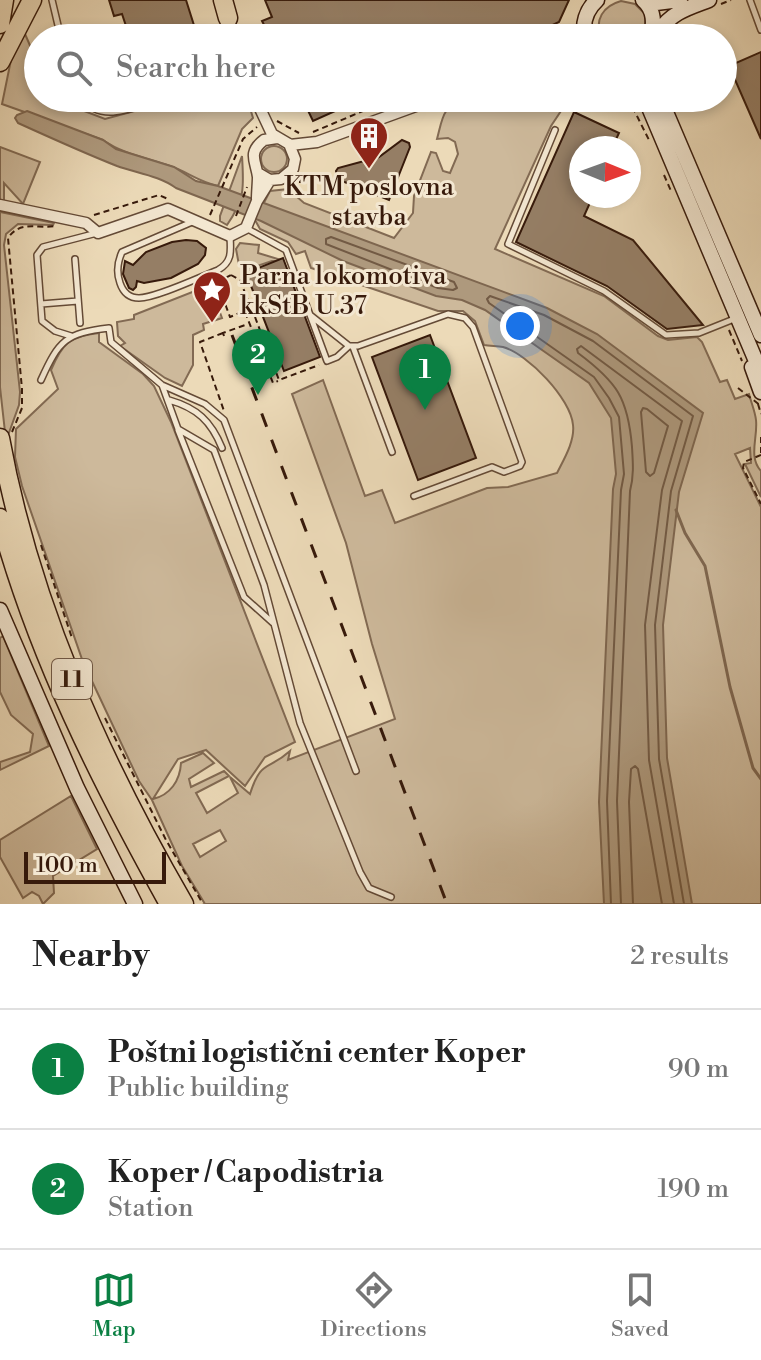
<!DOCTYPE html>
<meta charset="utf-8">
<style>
:root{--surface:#fff;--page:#f6f6f6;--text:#222;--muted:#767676;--line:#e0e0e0;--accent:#0b8043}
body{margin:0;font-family:"Libre Bodoni",serif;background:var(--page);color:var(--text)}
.compass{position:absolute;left:569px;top:136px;width:72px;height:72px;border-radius:50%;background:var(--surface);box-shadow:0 4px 12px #0003;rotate:91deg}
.scale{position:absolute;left:24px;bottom:20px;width:142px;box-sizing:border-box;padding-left:8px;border:4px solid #371a0b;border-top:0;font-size:22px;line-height:28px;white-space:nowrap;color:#371a0b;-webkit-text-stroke:6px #f3e7d1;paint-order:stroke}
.you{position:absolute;left:520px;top:326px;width:28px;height:28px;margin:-20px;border:6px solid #fff;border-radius:50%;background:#1a73e8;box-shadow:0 0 0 12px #1a73e833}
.badge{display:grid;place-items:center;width:52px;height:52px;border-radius:50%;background:var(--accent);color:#fff;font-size:26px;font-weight:700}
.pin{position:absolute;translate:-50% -66px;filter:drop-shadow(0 2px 4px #0008)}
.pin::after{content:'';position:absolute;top:42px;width:28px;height:24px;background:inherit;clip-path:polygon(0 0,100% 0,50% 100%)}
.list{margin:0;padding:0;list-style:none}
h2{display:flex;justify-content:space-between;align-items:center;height:104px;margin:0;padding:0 32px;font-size:34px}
h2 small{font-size:26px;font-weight:400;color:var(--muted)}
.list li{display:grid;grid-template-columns:52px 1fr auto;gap:24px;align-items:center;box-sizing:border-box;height:120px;padding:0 32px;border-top:2px solid var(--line)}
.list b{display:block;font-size:30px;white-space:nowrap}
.list p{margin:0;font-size:26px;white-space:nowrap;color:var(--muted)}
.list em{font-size:26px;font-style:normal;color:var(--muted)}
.icon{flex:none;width:44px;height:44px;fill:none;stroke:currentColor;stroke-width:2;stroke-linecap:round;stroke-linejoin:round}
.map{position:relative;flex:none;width:761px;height:904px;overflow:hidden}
.search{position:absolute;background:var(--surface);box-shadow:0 4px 12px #0003;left:24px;right:24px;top:24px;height:88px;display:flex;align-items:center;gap:20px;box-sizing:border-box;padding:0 28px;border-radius:44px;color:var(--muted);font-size:30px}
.sheet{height:344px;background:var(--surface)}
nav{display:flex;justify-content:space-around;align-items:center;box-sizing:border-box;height:112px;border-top:2px solid var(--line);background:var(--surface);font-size:22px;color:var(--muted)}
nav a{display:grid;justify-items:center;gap:4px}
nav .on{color:var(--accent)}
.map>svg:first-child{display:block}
.green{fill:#cdb99b;stroke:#826a53;stroke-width:2;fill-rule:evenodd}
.water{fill:#ae997d;stroke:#7e664f;stroke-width:2}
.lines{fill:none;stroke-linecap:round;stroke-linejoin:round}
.shore{stroke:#725a44;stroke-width:2}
.stream{stroke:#7e664f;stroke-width:3}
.building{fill:#957e65;stroke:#371a0b;stroke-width:2}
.lane-casing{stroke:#644a36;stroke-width:8}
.street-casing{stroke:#644a36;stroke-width:13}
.secondary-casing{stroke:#371a0b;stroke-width:17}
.highway-casing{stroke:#371a0b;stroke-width:21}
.path{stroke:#371a0b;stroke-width:2;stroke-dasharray:6 4;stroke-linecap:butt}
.lane{stroke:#f3e7d1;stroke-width:5}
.street{stroke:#f3e7d1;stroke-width:10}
.secondary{stroke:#f3e7d1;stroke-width:14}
.highway{stroke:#ecdab8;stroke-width:18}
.rail{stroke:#371a0b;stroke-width:3;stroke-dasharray:14 14;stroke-linecap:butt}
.labels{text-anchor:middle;stroke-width:6;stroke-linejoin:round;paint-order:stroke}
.shield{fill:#f3e7d1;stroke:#6f5846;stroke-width:2}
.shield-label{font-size:24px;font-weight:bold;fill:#371a0b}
.poi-label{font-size:26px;fill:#371a0b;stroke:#f3e7d1}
</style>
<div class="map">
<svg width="761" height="904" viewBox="0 0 761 904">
<rect width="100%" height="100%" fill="#ecdab8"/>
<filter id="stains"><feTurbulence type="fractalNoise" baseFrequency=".0025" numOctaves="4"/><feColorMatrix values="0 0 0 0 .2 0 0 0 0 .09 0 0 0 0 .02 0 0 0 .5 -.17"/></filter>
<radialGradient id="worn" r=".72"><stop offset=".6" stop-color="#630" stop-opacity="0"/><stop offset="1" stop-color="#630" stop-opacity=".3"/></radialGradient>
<path class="green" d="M621 1 635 4 645 14 646 38H601C594 20 603 6 621 1Z
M22 27 38 64V98H69L71 106 105 119 183 98H247L253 118 242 129 218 186C197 181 188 172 170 166 147 158 123 154 103 140L2 104 13 50Z
M466 98H582L563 108 551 126 495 249 604 296 658 336 668 340 697 337 702 342 720 382 727 380 735 399 749 394C751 402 755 411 756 420 758 437 748 457 761 471V497L745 464 751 463 750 448 735 454 761 507V904H205L182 866 152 800 139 781 83 662 22 486 15 457 16 429 58 389 51 370C62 344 69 336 99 333V342L143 374 154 386 171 422 295 742 265 757 245 786 206 750 178 759 153 799C170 795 180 781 181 763L203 753 214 763 189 779 191 787 224 771 229 776 196 793 207 813 238 793 230 777 250 794C261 759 268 771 290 751L288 760 395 719 372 644 346 543 292 394 323 380 365 496 382 490 395 523 487 488 508 487 557 473C564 459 575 441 573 425 571 399 528 354 503 347 497 346 490 346 484 345L475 321 463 311H438L311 268 305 251 296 254 288 242 260 229 255 220 270 191 288 189 304 203 394 238 413 213 414 196 431 152 436 153 443 171 450 173 458 154 455 142 448 138 437 139C443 116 442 107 466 98ZM220 830 226 841 200 857 193 844Z
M261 159a13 13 0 1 1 26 0a13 13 0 1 1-26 0Z
M0 147 40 162 23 204 4 183V201H0Z
M242 156C244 187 245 199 227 225L220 221V216Z
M0 212 54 223 53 225 18 224 6 234 4 245 20 392 19 405 6 441 0 387Z
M240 243 259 245 258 253 278 259 248 269 239 265 236 249Z
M210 285 222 318 203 324 204 330 193 335V365L182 386 165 378 120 346 125 343 118 336 117 322 134 319V315Z
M3 636 49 746 0 770V762L30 752 33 734 11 715 0 692V638Z
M71 796 97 849 53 876 54 893 43 904 39 896 32 892 23 898 0 857V840Z"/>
<path class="water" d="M27 111 103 140 116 149 174 167 196 181 218 186 547 308 597 334 703 413 679 492 663 625 667 758 692 904H604L599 802 613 489 616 474 611 418 589 383 485 310 462 300 436 296 343 261 261 221 176 188C160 176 137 173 117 166 84 153 51 138 18 123L15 118 17 115Z"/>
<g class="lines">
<path class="shore" d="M331 237 454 282 457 288 453 290 438 288 326 244V239Z
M643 408 647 409 668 426 654 473 650 476 646 472 641 412Z
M611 904 607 801 621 490 624 474 619 417 609 398 594 377 489 303 487 299 490 296 544 315 593 341 693 416 671 491 655 625 659 759 684 904
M621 904 617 801 630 491C634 476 633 463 632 447 628 398 617 382 578 353L577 349 581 346 682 421 662 490 645 625 649 760 674 904
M633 904 629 802 631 769 635 766 638 769 662 904"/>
<path class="stream" d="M676 510 685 533 705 566 730 687 753 768 761 779"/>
</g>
<path class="building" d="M109 0H186L198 38H130L122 14 114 16Z
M265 0H569L559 22 525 38H271L262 21 272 17Z
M761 52V139L729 66Z
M302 98H364L313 121Z
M574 112 619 133 612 148H581V196H593L584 216 633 240 703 325 667 329 607 286 516 242Z
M402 140 409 143 410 147 389 200 337 179 336 171 338 168 379 157Z
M186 240 197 241 206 248 205 255 198 264 171 278 144 283 137 281 136 287 133 290 129 288 123 274 125 261 133 265 146 252 172 242Z
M283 258 320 357 284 371 246 273Z
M430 335 476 458 418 480 372 357Z"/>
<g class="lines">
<g class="lane-casing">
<path id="lane" d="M52 0 61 38
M750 0 761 30
M82 98C101 125 137 106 163 98
M555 130 508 244 604 291 666 335 699 333 734 319
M192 222 122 252C117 263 116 272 120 283 123 292 129 298 139 298 156 298 200 277 218 270 232 262 231 252 230 237
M246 228 286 250 327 361 337 357 349 346H358L448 314 465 318 473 327 522 462 520 466 504 472 492 467 414 496
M75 259 80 323
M41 304 78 301
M310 315 349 346
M71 336 55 331 42 321 37 255 43 247 97 233
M353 347 392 452
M41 380C59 340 66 333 109 328L111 342 162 385 205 404 224 420 356 771
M162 385 178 429 214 450 264 585 300 723 360 872 369 888 391 897
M169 400C197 408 211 421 222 448
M178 430 244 597 273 623"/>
</g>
<g class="street-casing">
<path id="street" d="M228 18 235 38
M573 38 583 30
M255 98 272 134 289 144 295 159 293 169 281 179 270 180 258 173
M290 145 317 142 438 98
M257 199C257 192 258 184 258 177 256 161 247 153 264 140L277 138
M0 205 86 223 98 233 168 209 230 236 246 228 257 201 270 180"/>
</g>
<g class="secondary-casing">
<path id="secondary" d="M643 0C655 10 654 24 651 38
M648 4 680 0
M659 31C672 12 688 8 709 0
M585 38C582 24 586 10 597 0
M645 98 761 373
M660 98 761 335
M752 367 761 392
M0 610 77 788 135 904"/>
</g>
<g class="highway-casing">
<path id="highway" d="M223 0 228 18
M0 24 4 0
M0 62 32 0
M0 438C30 604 100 759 184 904
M0 518C37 655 100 780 169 904"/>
</g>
<path class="path" d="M721 4 731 0
M628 98 649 140
M445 105 462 98
M619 109 629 100
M277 121 299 133
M313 132 394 98
M664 175 671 191
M300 177V185
M94 215 159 195 168 199
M210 215 243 139 257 127
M236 216 247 187
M231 275 240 280 251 308 230 317 217 282Z
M252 309 255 317 262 314
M245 312 273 383 278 381
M255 317 279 380 319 365
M729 330 742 361
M223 333 200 342 224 411
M224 336 223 333 248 324
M738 388 761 406
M758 404 761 414
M12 432 22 408V389L8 238C20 220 37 229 55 226
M761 453V435
M761 455 744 462 743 468 761 504
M41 545 72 638
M105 718 166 840 203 904"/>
<use href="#lane" class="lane"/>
<use href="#street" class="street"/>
<use href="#secondary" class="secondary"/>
<use href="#highway" class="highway"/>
<path class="rail" d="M232 335 447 904"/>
</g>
<defs>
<g id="building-pin" transform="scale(2)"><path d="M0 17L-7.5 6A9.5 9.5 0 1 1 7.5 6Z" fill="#8f2418" stroke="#f3e7d1"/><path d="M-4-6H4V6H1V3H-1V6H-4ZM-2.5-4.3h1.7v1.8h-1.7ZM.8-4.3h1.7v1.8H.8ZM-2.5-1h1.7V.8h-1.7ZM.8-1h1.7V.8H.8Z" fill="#fff"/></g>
<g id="sight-pin" transform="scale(2)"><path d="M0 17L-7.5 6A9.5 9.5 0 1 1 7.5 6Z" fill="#8f2418" stroke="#f3e7d1"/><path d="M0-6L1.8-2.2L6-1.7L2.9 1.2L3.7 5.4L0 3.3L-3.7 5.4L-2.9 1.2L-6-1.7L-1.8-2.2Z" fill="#fff"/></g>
</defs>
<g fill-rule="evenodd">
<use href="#building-pin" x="369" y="136"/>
<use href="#sight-pin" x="212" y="290"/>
</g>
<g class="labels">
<rect class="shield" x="52" y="659" width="40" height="40" rx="6"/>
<g class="shield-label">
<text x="72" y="687">11</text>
</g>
<g class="poi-label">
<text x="369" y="195">KTM poslovna<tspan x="369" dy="30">stavba</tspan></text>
<text x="240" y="284" text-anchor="start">Parna lokomotiva<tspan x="240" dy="30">kkStB U.37</tspan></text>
</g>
</g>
<rect width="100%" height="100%" filter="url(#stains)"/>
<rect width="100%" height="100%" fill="url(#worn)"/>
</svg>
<svg class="compass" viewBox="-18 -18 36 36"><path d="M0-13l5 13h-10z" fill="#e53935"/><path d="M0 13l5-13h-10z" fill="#767676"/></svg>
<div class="scale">100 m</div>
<div class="you"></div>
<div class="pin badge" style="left:425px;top:410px">1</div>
<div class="pin badge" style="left:258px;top:395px">2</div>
<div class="search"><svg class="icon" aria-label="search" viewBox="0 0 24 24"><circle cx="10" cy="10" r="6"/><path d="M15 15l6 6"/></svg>Search here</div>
</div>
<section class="sheet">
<h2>Nearby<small>2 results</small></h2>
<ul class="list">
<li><span class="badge">1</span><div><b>Poštni logistični center Koper</b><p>Public building</p></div><em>90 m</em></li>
<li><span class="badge">2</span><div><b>Koper / Capodistria</b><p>Station</p></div><em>190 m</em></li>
</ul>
</section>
<nav>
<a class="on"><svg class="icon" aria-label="map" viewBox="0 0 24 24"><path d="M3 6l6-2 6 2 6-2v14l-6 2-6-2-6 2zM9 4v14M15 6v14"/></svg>Map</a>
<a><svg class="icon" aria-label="directions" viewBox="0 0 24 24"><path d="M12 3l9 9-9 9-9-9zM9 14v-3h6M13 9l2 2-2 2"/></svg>Directions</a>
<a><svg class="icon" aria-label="saved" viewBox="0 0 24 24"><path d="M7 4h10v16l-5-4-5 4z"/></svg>Saved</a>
</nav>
